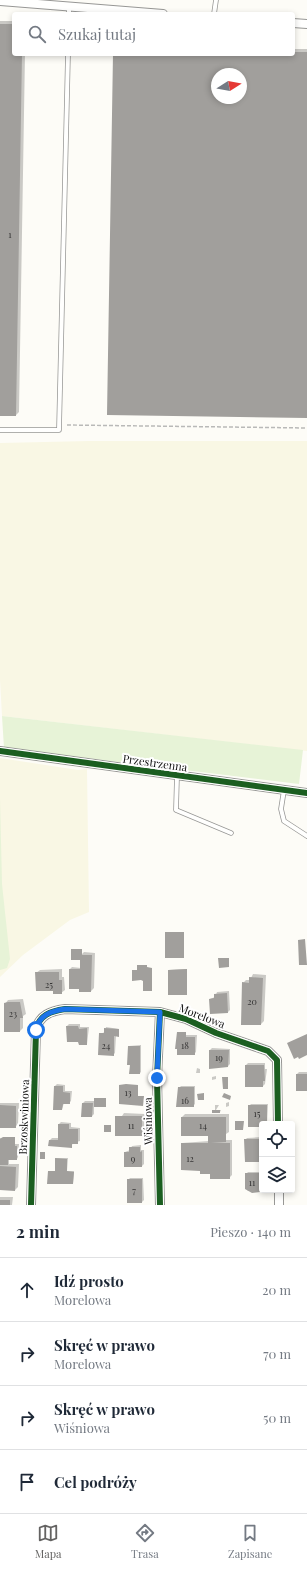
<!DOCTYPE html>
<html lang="pl">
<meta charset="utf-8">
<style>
:root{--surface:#fff;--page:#f2f2f3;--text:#1f2937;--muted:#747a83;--line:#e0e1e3;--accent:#646362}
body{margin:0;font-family:"Playfair Display",serif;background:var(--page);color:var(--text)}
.controls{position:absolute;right:12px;bottom:12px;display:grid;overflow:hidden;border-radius:4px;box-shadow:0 2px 6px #0003}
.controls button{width:36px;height:36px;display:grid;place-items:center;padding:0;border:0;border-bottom:1px solid var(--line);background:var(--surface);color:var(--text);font:20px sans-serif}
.compass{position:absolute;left:211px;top:68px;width:36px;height:36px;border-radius:50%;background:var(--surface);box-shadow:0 2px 6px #0003;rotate:79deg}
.stop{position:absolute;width:12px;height:12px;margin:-9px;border:3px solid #1a73e8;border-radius:50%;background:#fff}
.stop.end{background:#1a73e8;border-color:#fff;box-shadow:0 1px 4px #0008}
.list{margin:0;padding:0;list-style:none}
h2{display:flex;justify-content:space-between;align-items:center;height:52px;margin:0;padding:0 16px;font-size:17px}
h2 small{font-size:13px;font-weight:400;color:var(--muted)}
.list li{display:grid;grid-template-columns:26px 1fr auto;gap:12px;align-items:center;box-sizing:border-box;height:64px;padding:0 16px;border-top:1px solid var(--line)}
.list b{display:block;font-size:15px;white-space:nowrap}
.list p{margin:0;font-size:13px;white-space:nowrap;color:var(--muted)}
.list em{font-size:13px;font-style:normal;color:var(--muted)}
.icon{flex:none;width:22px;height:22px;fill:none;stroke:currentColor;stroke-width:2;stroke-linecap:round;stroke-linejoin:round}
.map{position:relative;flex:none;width:307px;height:1205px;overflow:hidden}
.search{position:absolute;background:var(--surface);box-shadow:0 2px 6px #0003;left:12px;right:12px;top:12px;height:44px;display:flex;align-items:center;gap:10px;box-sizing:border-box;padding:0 14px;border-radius:4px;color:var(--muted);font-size:15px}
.sheet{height:308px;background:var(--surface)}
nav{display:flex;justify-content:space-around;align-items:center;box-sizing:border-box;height:56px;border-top:1px solid var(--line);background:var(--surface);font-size:11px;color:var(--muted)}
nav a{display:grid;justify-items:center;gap:2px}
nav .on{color:var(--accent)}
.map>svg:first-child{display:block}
.farmland{fill:#f9f7e4}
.green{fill:#e7f3d7}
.shadow{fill:#0003;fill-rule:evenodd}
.building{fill:#a19f9c;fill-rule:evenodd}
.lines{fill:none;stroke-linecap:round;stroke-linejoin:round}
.lane-casing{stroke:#979795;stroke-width:5.5}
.street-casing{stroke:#979795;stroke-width:10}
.path{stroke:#b9b9b8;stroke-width:1.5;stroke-dasharray:4 2;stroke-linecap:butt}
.lane{stroke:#fffffe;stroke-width:4}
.street{stroke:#fffffe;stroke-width:8}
.cycleway-casing{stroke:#fff;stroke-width:8}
.cycleway{stroke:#1b5e20;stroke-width:6}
.route{stroke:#1a73e8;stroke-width:5}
.labels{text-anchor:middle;stroke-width:4;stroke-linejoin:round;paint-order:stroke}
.number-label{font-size:9px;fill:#353434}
.street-label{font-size:11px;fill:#111;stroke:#fff}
</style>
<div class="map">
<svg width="307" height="1205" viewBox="0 0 307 1205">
<rect width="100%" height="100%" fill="#fdfcf7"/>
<path class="farmland" d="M89 441H307V751L2 716 0 680V443Z
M0 758 78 770 87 769 89 912 70 920 23 955 0 977Z"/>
<path class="green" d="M2 716 303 750 299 784 4 748Z
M0 798 2 884 10 959 7 968 0 970Z"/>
<path class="shadow" d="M0 21H14V54H25L19 412 16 415H0Z
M293 49H307V417L114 54H293ZM217 74H241V98H217Z
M73 949H82L81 955 84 952 95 953 94 988 91 991 70 969 72 967 81 968V959Z
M62 969V977H64L65 990 61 993 54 990 36 973 40 970Z
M187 969V993L169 994V970Z
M253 974 266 975 264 1021 261 1024 243 983 246 980H250Z
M229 991 230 1010 228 1012 210 999 215 997 217 992Z
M23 999 26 1014 23 1016V1028L20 1031 5 1004 8 1000Z
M69 1024H80V1027H89L87 1044 67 1026Z
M106 1027 119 1029V1035L116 1036 115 1053 113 1055 100 1034 105 1032Z
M186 1035H197L196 1052 194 1054 178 1048Z
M141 1045V1072L140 1073 128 1064 129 1046Z
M212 1048 230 1049V1064L228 1066 210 1050Z
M248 1063H265V1069H267L265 1084 263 1086 246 1065Z
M197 1068 200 1069V1073H196Z
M299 1072H307V1090L297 1074Z
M216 1076V1079L212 1080V1077Z
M57 1084 65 1085V1091H72L71 1101 69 1103H64L62 1109 55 1086Z
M181 1086H195V1104L193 1106 179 1088Z
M96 1098H106V1105L94 1106V1114L92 1116 83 1103 85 1101H95Z
M229 1102V1106L226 1107V1103Z
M0 1103H19L18 1124 15 1127H0Z
M251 1104H268L267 1124H262V1126L249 1106Z
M215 1105H219L216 1110H221L220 1112 213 1110H215Z
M124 1113 145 1114 144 1132 141 1135 116 1116H122Z
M185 1114H229V1132L226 1134V1140H232V1175L229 1178 201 1168 182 1143 209 1141V1135L182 1117Z
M61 1122 71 1123V1127L80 1128V1141L73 1143 71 1147 50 1140 52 1138H59V1124Z
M15 1137V1144H19L18 1157 17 1159H9V1164H19L18 1187 15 1190 0 1189V1138Z
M262 1137V1161L245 1140 247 1138Z
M141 1145V1150H144V1164L142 1166 125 1152 130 1150 132 1146Z
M56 1158H68L67 1171H74L73 1183 49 1171H56Z
M248 1172H262V1189L260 1191H248L245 1187 246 1174Z
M130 1178H143L144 1200 142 1202 128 1180Z
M0 1197H13L12 1205H0Z"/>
<path class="building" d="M0 24H14V54H22L16 416H0Z
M293 52H307V418L107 415 113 54H293ZM217 74H241V98H217Z
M165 932H184V958H165Z
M305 939 307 965H299L298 940Z
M71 949H82V955H92L91 992H79V989H69V969H80V960H71Z
M218 958H229V967L219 968Z
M137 965H147V967L152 968V991H143V981L141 980 132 981V970H137Z
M187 969V995H168V970Z
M35 972H59V980H62V994H53V991H36Z
M249 977 263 978 261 1025H241L242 982 249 983Z
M227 993 228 1013 210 1014 209 999 214 998V994Z
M8 1002H20L23 1018H20V1032H4V1003Z
M66 1026H78L79 1029 87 1028V1045H79L78 1042H67Z
M104 1028 119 1029V1037L114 1036V1056L98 1055 99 1033H104Z
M177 1032H186V1037H195V1055H177V1049H175Z
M307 1034V1055L299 1059 298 1057 294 1059 287 1043Z
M128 1046H140V1074H129L130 1065H127Z
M209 1050H229L228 1067 209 1069Z
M245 1065H264L265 1081H263V1087H245Z
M296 1074H307V1091H296Z
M222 1077H228V1089H223Z
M126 1084 138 1085V1096H144L143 1106 119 1104V1085Z
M54 1086H63V1092L70 1093V1104H63L62 1110H53Z
M178 1087H194V1107H176Z
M204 1093V1100H198L197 1094Z
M224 1093 231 1096 230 1100 222 1097Z
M94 1098H106V1107H94Z
M82 1103H93L92 1117H81Z
M0 1105 16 1106V1128H0Z
M248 1105H267V1124H262V1127H248Z
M212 1110H220V1113H212Z
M115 1116H142V1136H115Z
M181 1117H226V1142L211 1143H230V1179H210V1174H200V1171L181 1170V1143H208V1136H181Z
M235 1121H244L243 1130H235Z
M58 1124H69V1129H78V1144H72V1148L48 1146 49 1140H58Z
M104 1125H111V1132H104Z
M3 1137H15V1146H17V1160H8V1165H0V1139Z
M244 1139H262V1162H245Z
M129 1147H140V1152L142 1151V1167H124V1152H129Z
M40 1152H45V1159H40Z
M55 1158 67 1159V1171L74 1172 73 1184H47L48 1171H55Z
M0 1166 16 1167 15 1191 0 1190Z
M245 1173H262V1182H260V1192L252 1193 245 1189Z
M127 1179H142V1203H127Z
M0 1200H10V1205H0Z"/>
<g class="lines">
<g class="lane-casing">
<path id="lane" d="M69 14V6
M214 14 216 0
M0 430H59L68 54
M177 776 176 810 231 833
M284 790 281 809 284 821 307 836"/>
</g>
<g class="street-casing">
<path id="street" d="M0 1 163 14
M293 23 307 24
M0 751 307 793
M160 1012 157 1078 160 1205
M279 1190V1205
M31 1205 36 1030C39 1015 51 1011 65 1009L160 1012 186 1019 216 1033 268 1051 277 1060 278 1124"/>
</g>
<path class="path" d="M67 425 307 428"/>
<use href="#lane" class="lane"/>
<use href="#street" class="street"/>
<g class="cycleway-casing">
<path id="cycleway" d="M0 751 307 793
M160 1012 157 1078 160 1205
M31 1205 36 1030C39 1015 51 1011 65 1009L160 1012 186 1019 216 1033 268 1051 277 1060 278 1124"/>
</g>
<use href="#cycleway" class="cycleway"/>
</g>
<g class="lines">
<path class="route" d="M36 1030C39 1015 51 1011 65 1009L160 1012 157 1078"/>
</g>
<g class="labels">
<g class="number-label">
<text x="10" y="238">1</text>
<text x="49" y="988">25</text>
<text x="252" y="1005">20</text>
<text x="13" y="1017">23</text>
<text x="106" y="1049">24</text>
<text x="185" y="1049">18</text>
<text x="219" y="1061">19</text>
<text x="128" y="1096">13</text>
<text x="185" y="1104">16</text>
<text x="257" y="1117">15</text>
<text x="131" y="1129">11</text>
<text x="203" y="1129">14</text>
<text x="133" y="1162">9</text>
<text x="190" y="1162">12</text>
<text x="252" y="1186">11</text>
<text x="134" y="1194">7</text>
</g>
<g class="street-label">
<text transform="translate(155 763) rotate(8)" y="4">Przestrzenna</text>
<text transform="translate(202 1016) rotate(21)" y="4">Morelowa</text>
<text transform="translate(24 1117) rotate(-88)" y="4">Brzoskwiniowa</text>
<text transform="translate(148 1121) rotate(-91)" y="4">Wiśniowa</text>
</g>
</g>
</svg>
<div class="controls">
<button><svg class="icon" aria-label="locate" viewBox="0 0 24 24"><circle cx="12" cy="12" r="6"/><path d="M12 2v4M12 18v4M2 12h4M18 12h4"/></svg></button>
<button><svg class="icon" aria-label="layers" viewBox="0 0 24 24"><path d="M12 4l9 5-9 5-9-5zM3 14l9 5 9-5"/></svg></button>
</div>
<svg class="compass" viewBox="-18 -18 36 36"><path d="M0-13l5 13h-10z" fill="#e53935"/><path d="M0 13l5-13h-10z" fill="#747a83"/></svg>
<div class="stop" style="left:36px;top:1030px"></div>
<div class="stop end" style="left:157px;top:1078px"></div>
<div class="search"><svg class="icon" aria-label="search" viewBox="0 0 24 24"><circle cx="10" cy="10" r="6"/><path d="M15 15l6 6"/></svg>Szukaj tutaj</div>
</div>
<section class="sheet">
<h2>2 min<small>Pieszo · 140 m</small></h2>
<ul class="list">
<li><svg class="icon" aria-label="ahead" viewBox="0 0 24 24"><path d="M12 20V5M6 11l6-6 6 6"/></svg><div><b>Idź prosto</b><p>Morelowa</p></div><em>20 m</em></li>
<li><svg class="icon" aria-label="right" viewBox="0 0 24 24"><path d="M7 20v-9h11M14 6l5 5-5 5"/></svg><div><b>Skręć w prawo</b><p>Morelowa</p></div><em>70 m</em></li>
<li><svg class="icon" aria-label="right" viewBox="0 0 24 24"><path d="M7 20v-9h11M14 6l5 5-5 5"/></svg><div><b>Skręć w prawo</b><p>Wiśniowa</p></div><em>50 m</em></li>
<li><svg class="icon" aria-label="arrive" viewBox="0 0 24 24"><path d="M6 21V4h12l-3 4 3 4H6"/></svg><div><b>Cel podróży</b></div></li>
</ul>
</section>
<nav>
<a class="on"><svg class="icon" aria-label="map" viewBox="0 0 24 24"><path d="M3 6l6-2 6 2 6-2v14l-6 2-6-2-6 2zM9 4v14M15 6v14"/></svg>Mapa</a>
<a><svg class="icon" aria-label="directions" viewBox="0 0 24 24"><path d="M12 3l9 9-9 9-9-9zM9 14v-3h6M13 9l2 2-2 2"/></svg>Trasa</a>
<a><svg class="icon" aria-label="saved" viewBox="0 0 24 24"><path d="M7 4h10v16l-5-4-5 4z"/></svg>Zapisane</a>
</nav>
